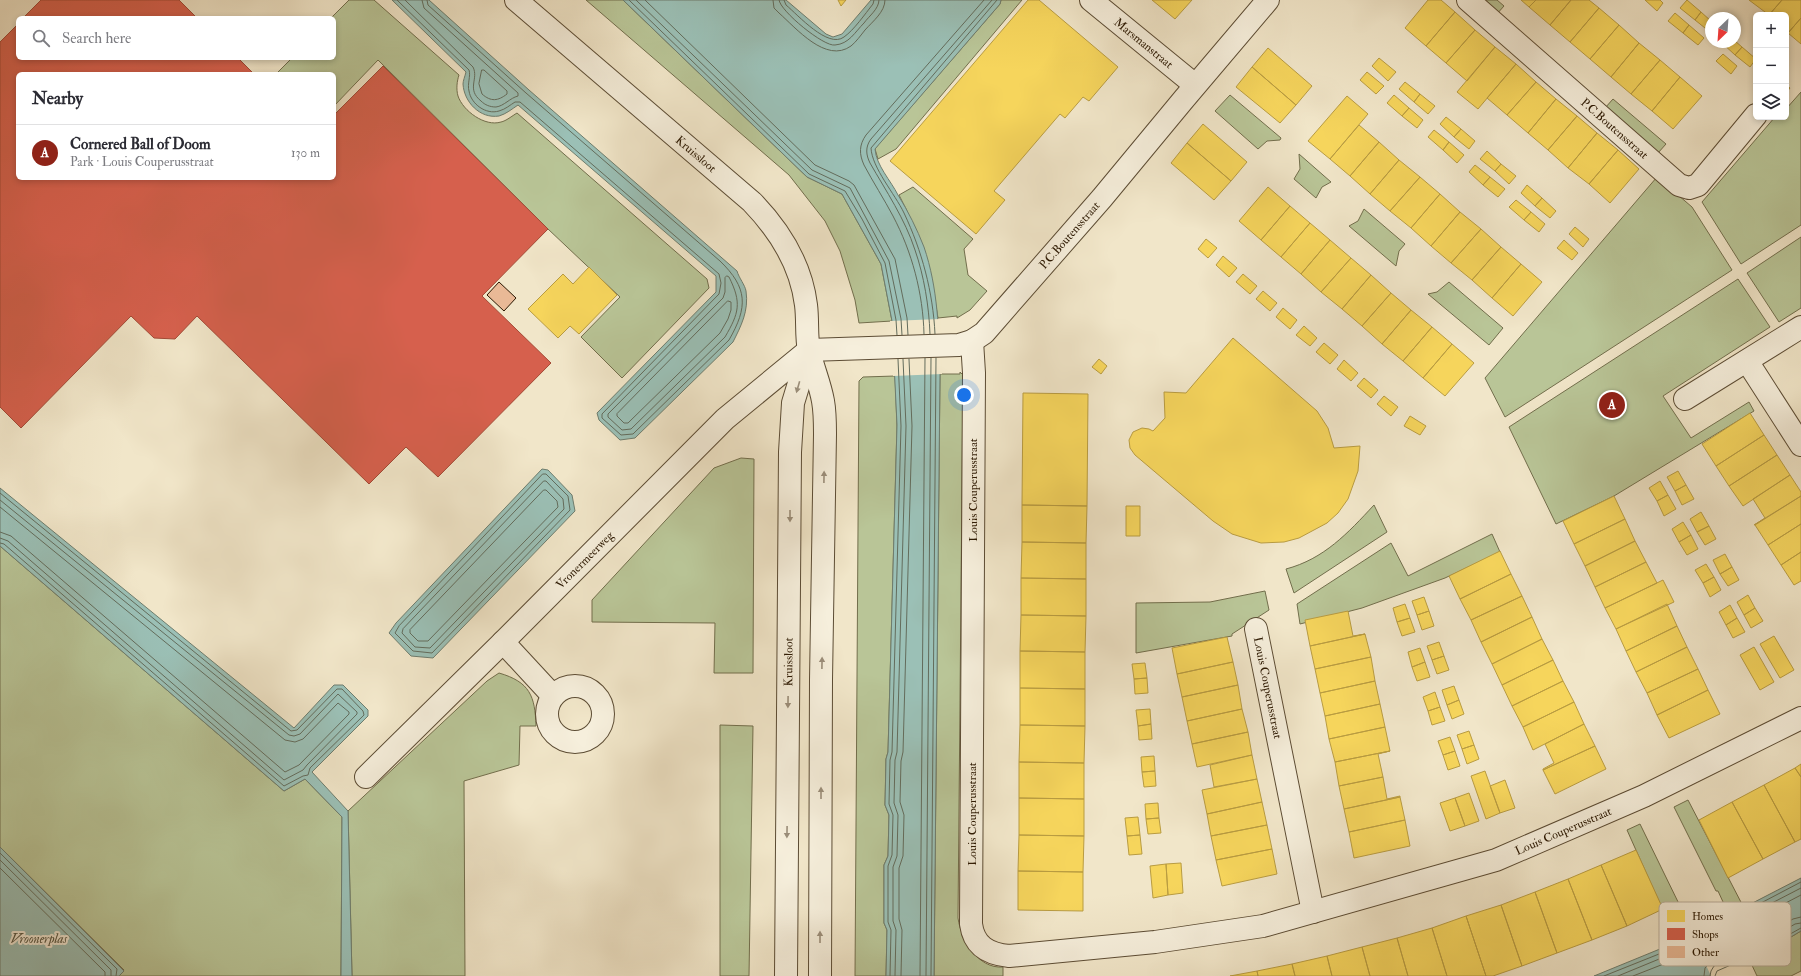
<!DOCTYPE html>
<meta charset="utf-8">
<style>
:root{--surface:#fff;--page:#f7f7f7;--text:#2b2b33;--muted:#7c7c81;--line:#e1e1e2;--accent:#8f2418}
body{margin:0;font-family:"IM FELL Double Pica",serif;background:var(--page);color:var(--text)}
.controls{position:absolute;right:12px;top:12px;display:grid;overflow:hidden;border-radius:6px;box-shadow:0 2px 6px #0003}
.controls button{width:36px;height:36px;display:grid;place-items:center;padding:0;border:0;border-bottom:1px solid var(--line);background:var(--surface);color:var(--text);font:20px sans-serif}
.compass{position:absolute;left:1705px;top:12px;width:36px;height:36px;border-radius:50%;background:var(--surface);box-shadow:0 2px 6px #0003;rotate:205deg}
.you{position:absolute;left:964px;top:395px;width:14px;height:14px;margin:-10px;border:3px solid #fff;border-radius:50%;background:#1a73e8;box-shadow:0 0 0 6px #1a73e833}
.badge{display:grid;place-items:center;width:26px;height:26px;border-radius:50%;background:var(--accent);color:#fff;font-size:13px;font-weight:700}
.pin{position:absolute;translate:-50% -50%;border:2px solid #fff;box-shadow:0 1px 4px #0006}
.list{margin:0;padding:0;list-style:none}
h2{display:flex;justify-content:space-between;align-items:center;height:52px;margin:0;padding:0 16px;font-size:17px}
h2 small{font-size:13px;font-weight:400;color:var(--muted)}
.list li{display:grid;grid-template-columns:26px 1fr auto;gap:12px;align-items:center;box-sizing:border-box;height:56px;padding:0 16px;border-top:1px solid var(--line)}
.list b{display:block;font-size:15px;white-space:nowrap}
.list p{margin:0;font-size:13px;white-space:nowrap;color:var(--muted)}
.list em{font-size:13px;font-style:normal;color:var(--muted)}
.icon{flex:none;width:22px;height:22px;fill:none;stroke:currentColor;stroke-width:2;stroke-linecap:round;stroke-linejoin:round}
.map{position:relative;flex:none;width:1801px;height:976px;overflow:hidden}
.search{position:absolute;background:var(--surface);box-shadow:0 2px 6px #0003;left:16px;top:16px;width:320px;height:44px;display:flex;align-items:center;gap:10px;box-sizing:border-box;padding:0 14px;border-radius:6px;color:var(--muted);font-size:15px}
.panel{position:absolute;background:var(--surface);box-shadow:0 2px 6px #0003;left:16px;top:72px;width:320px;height:108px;border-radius:6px}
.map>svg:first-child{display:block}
.green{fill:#b9c597;stroke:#726e4c}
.water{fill:#9bc0b6;stroke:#6e7d6e}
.pier{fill:#f1e6c9}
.homes{fill:#f6d55c;stroke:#b99c41}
.shops{fill:#d6604d;stroke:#a34a36}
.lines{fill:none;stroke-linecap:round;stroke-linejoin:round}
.shore{stroke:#636c5c;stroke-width:1}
.building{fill:#e9b996;stroke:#2b1802}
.minor-casing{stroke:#5c4c34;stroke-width:24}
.minor{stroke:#f6efdc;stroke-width:22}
.oneway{fill:#9b8e7a}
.labels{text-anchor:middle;stroke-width:4;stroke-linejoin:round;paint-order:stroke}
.street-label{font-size:12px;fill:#2b1802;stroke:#f6efdc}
.water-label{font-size:13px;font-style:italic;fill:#525341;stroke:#f6efdc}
.key{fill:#f6efdc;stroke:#b9ae9b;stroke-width:1}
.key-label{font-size:11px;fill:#2b1802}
</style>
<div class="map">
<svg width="1801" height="976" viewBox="0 0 1801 976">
<rect width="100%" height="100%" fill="#f1e6c9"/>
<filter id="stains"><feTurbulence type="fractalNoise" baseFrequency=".005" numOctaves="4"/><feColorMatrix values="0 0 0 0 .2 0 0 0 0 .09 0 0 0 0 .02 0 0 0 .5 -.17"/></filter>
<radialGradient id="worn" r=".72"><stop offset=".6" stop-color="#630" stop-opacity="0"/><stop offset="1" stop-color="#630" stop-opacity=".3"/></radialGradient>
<path class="green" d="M349 0H374L459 75C457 81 456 89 458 96 463 111 485 127 501 122 506 121 512 116 517 113L707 279 709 288 622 378 581 337 620 297 548 229 378 60 334 106V74H276L292 58H334V18H331Z
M586 0H623L807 177 842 194 881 264 892 321 859 323 855 300 840 251 825 221 789 175Z
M1001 0H1022L896 149 878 159 875 149 878 145 1000 4Z
M1478 0H1497L1504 6 1496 15Z
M1801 92V225L1741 264 1702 202 1775 117H1786V109Z
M1230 95 1281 138 1280 140 1267 141 1258 149 1215 111Z
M1613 99 1666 144 1658 153 1605 108Z
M1299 154 1331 182 1322 187 1316 198 1294 179 1300 169Z
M1657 177 1692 207 1732 270 1505 417 1485 378Z
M913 187 973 239 964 249 968 275 987 291 970 310 957 318V316L938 318C932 278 918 230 899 195Z
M1364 209 1405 244 1399 251 1396 266 1349 226 1358 221Z
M1801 237V308L1779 322 1747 273Z
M1738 279 1770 327 1663 396 1691 438 1749 402 1754 411 1614 496 1556 524 1509 427Z
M1449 282 1503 328 1489 345 1428 294 1437 292Z
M960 372 963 375 958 918C961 940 978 969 1003 967V976H934L940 374H960Z
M895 376 897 426 888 752 886 759 885 805 889 815 888 856 884 865V923L887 930 886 976H855L859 381 863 377Z
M741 458 754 459 753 673H714L715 623 592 622V600L714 468Z
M1374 505 1387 532 1294 593 1286 569C1324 559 1348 533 1374 505Z
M1492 534 1500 552 1445 578 1362 608 1300 624 1297 604 1391 543 1408 576Z
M0 546 284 791 305 779 342 817 341 976H119L124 970 0 847Z
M1265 591 1269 610 1232 634V636L1136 653V603L1210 602Z
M499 673C530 682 535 696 536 726H520L519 765 464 781 465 976H352L348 811 487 681Z
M720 725 753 726 749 976H720Z
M1688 800 1744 908 1729 915 1718 891H1716L1674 807Z
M1640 824 1681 908 1679 909 1691 935 1677 942 1627 830Z
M1801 931V971L1791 976H1757L1750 961Z"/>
<path class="water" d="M392 0H429L529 90 737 271C739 278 745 285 746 291 749 311 741 326 733 342L635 438 620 440 599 420 597 413 716 292V276L518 105C512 109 506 114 499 116 480 119 464 102 463 84 463 81 465 76 466 72Z
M623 0H786L826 34 833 37 842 34 871 0H1001L1000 4 875 149C876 165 891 181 898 195 908 211 917 229 924 247 938 288 939 331 940 374L934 976H886L887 930 884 923V865L888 856 889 815 885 805 886 759 888 752 897 425 892 321 881 264 842 194 807 177Z
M542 469 548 470 572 495 575 511 433 658 411 656 389 633 396 623Z
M0 488 294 728 334 685H343L368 710V716L312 772 348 811 352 976H341L342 817 305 779 284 791 0 546Z
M0 847 124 971 119 976H0Z
M1801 878V931L1750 961 1715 976H1594L1677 942Z"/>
<path class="pier" d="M940 319 942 374 893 376 890 321Z
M1729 914 1752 962 1720 976H1711L1691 933Z"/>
<path class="homes" d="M838 0H846L841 6Z
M1028 0H1039L1118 67 1089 101 1083 97 1065 118 1060 114 994 191 1005 200 976 234 890 161Z
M1152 0H1192L1175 19Z
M1428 0H1441L1455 12 1426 46 1405 28Z
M1521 0H1536L1529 7Z
M1536 0H1571L1550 25 1529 7Z
M1571 0H1589L1599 8 1570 42 1550 25Z
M1645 0H1660L1663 3 1657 11Z
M1687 0 1701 12 1695 20 1680 8Z
M1749 0H1782L1769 15Z
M1782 0H1801V18L1788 33 1786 31V15H1769Z
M1599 8 1619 25 1590 59 1570 42Z
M1455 12 1475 30 1446 63 1426 46Z
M1701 12 1711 21 1710 32 1695 20Z
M1675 13 1689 25 1683 33 1668 21Z
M1801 18V44L1788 33Z
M1619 25 1639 43 1611 77 1590 59Z
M1689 25 1704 38 1698 45 1683 33Z
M1475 30 1495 47 1467 81 1446 63Z
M1735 41 1742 47 1735 55 1721 42Z
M1639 43 1660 60 1631 94 1611 77Z
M1495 47 1516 64 1478 109 1457 92Z
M1742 47 1756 59 1750 67 1735 55Z
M1268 48 1312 86 1296 105 1252 67Z
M1723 54 1737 66 1731 74 1716 61Z
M1379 58 1396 72 1388 81 1372 66Z
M1660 60 1680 77 1652 111 1631 94Z
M1516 64 1536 82 1507 115 1487 98Z
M1252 67 1296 105 1280 123 1236 87Z
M1367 72 1384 86 1376 94 1360 80Z
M1680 77 1702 96 1673 129 1652 111Z
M1405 82 1420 94 1414 102 1399 89Z
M1536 82 1556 99 1528 133 1507 115Z
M1786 85 1790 88 1786 93Z
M1420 94 1435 106 1428 114 1414 102Z
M1394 95 1409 108 1402 116 1387 103Z
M1347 96 1368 114 1330 159 1308 141Z
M1556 99 1577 116 1548 150 1528 133Z
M1409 108 1423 120 1417 128 1402 116Z
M1577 116 1597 133 1568 168 1548 150Z
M1446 117 1461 129 1454 137 1440 124Z
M1203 124 1247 162 1231 181 1187 143Z
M1359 125 1379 142 1350 176 1330 159Z
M1461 129 1475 141 1469 149 1454 137Z
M1434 130 1449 142 1443 150 1428 137Z
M1597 133 1618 150 1589 184 1568 168Z
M1379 142 1399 160 1370 194 1350 176Z
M1449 142 1464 155 1457 163 1443 150Z
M1187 143 1231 181 1214 200 1171 163Z
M1618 150 1639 169 1610 203 1589 184Z
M1487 151 1501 164 1495 171 1480 159Z
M1399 160 1420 177 1390 211 1370 194Z
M1501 164 1516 176 1509 184 1495 171Z
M1475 165 1490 177 1483 185 1469 172Z
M1420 177 1440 194 1411 228 1390 211Z
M1490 177 1505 189 1498 197 1483 185Z
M1527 185 1542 198 1535 206 1521 193Z
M1268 187 1290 206 1261 240 1239 221Z
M1440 194 1460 212 1431 246 1411 228Z
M1542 198 1556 211 1550 218 1535 206Z
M1516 200 1531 212 1524 220 1509 207Z
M1290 206 1310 223 1281 257 1261 240Z
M1460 212 1481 229 1451 263 1431 246Z
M1531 212 1545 224 1539 232 1524 220Z
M1310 223 1330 240 1301 274 1281 257Z
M1575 227 1589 239 1583 247 1569 234Z
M1481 229 1501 247 1472 280 1451 263Z
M1206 239 1217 248 1208 258 1198 249Z
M1330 240 1351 258 1321 292 1301 274Z
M1564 240 1578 253 1572 260 1557 248Z
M1501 247 1521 264 1492 298 1472 280Z
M1223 256 1237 268 1229 277 1216 265Z
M1351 258 1371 275 1342 309 1321 292Z
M1521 264 1542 282 1513 316 1492 298Z
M589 267 617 295 579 334 570 326 558 338 528 309 563 274 573 284Z
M1243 274 1257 286 1250 294 1236 282Z
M1371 275 1391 293 1362 326 1342 309Z
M1263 291 1277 303 1270 311 1256 299Z
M1391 293 1411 310 1382 344 1362 326Z
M1283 308 1297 320 1290 329 1276 317Z
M1411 310 1432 327 1403 361 1382 344Z
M1304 326 1317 338 1310 346 1296 335Z
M1432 327 1452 344 1423 378 1403 361Z
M1233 338 1317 411 1328 428 1334 448 1360 446 1358 471 1348 499 1338 513 1327 523 1299 538 1284 542 1261 543 1232 534 1213 521 1135 455 1130 448 1129 440 1133 432 1142 428 1149 429 1153 431 1165 418 1164 392 1186 393Z
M1324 343 1338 355 1330 364 1316 352Z
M1452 344 1474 363 1445 396 1423 378Z
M1099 359 1107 366 1101 374 1092 367Z
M1344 360 1358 373 1351 381 1337 369Z
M1364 378 1378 390 1371 398 1357 386Z
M1023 393 1088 394 1087 506 1022 505Z
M1384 396 1398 407 1391 416 1377 404Z
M1750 413 1764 435 1716 466 1702 444Z
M1410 416 1426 426 1420 435 1404 426Z
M1764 435 1777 455 1729 486 1716 466Z
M1777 455 1790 475 1743 506 1729 486Z
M1678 471 1686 485 1675 491 1667 477Z
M1790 475 1801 492V496L1754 525 1765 518 1753 499Z
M1660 481 1668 495 1657 501 1649 488Z
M1686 485 1694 499 1682 505 1675 491Z
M1668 495 1676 509 1664 516 1657 501Z
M1614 496 1625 519 1574 544 1563 521Z
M1801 496V524L1768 545 1755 525Z
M1022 505 1087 506 1086 543 1022 542Z
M1126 506H1140V536H1126Z
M1701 512 1709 526 1697 532 1690 519Z
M1625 519 1635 541 1585 566 1574 544Z
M1683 522 1691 535 1679 542 1672 529Z
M1801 524V552L1781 565 1768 545Z
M1709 526 1716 539 1705 545 1697 532Z
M1691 535 1698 549 1687 555 1679 542Z
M1635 541 1646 562 1595 587 1585 566Z
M1022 542 1086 543V579L1021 578Z
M1500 551 1511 574 1460 599 1449 576Z
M1801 552V581L1794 585 1781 565Z
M1725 554 1732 567 1720 574 1713 560Z
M1646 562 1657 583 1605 608 1595 587Z
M1706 564 1714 577 1703 583 1695 570Z
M1732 567 1739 580 1728 586 1720 574Z
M1511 574 1522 596 1471 620 1460 599Z
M1714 577 1721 590 1710 597 1703 583Z
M1021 578 1086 579V616L1021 615Z
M1663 580 1674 602 1616 629 1605 608Z
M1748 595 1755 608 1744 615 1737 602Z
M1522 596 1532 617 1481 642 1471 620Z
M1424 597 1429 611 1417 615 1412 601Z
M1405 604 1410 618 1397 622 1393 608Z
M1667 604 1677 626 1626 651 1616 629Z
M1730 605 1737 618 1726 625 1719 612Z
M1755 608 1763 621 1751 628 1744 615Z
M1348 611 1353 636 1365 634 1310 646 1305 620Z
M1429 611 1434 626 1422 630 1417 615Z
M1021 615 1086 616 1085 652 1020 651Z
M1532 617 1542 639 1492 664 1481 642Z
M1410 618 1415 632 1402 636 1397 622Z
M1737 618 1745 632 1733 638 1726 625Z
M1677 626 1687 647 1636 672 1626 651Z
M1365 634 1371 657 1315 669 1310 646Z
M1774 636 1794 670 1780 678 1760 644Z
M1227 637 1233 662 1177 674 1172 648Z
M1542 639 1553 660 1502 685 1492 664Z
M1439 642 1444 656 1432 660 1427 646Z
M1687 647 1698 669 1647 693 1636 672Z
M1754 647 1774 682 1760 690 1740 655Z
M1420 648 1425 662 1412 667 1408 652Z
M1020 651 1085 652V689L1020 688Z
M1444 656 1449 670 1437 674 1432 660Z
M1371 657 1375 681 1320 693 1315 669Z
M1553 660 1563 681 1512 706 1502 685Z
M1233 662 1238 685 1182 697 1177 674Z
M1425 662 1430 677 1417 681 1412 667Z
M1145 663 1147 678 1134 679 1132 664Z
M1698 669 1708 690 1657 715 1647 693Z
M1147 678 1148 693 1135 694 1134 679Z
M1375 681 1380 704 1325 716 1320 693Z
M1563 681 1574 702 1523 727 1512 706Z
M1238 685 1242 709 1187 721 1182 697Z
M1454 686 1459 700 1447 705 1442 690Z
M1020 688 1085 689V726L1020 725Z
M1708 690 1720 714 1669 738 1657 715Z
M1435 692 1440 707 1428 711 1423 697Z
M1459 700 1464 714 1452 719 1447 705Z
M1574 702 1584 724 1533 750 1523 727Z
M1380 704 1385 727 1329 739 1325 716Z
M1440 707 1445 721 1432 725 1428 711Z
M1150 709 1151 724 1138 726 1136 710Z
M1242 709 1248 732 1192 744 1187 721Z
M1151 724 1152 739 1139 740 1138 726Z
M1584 724 1595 746 1543 770V769L1554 763 1545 744Z
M1020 725 1085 726 1084 763 1019 762Z
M1385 727 1390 751 1335 762 1329 739Z
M1469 731 1474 745 1462 749 1457 735Z
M1248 732 1252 755 1197 767 1192 744Z
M1450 737 1455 751 1443 755 1438 741Z
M1474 745 1479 759 1467 764 1462 749Z
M1595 746 1606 769 1555 794 1543 770Z
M1390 751 1378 754 1383 777 1339 786 1335 762Z
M1455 751 1460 766 1448 770 1443 755Z
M1252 755 1257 779 1214 787 1210 765Z
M1154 756 1155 771 1142 772 1141 757Z
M1019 762 1084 763V799L1019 798Z
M1801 764V777L1795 768Z
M1795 768 1801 777V839L1795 842 1764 785Z
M1155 771 1156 786 1144 787 1142 772Z
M1485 771 1500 813 1486 819 1471 776Z
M1383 777 1387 799 1400 796V797L1344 809 1339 786Z
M1257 779 1262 802 1207 814 1202 790Z
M1505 780 1515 808 1500 813 1490 786Z
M1764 785 1795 842 1763 859 1732 802Z
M1469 793 1479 821 1465 826 1455 798Z
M1400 797 1405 820 1349 832 1344 809Z
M1019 798 1084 799V836L1019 835Z
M1455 798 1465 826 1450 831 1440 803Z
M1262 802 1267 825 1211 836 1207 814Z
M1732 802 1763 859 1728 878 1699 820Z
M1158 803 1159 818 1146 819 1145 804Z
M1138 817 1140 835 1127 836 1125 818Z
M1159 818 1161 833 1148 834 1146 819Z
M1405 820 1410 846 1354 858 1349 832Z
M1267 825 1272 849 1216 860 1211 836Z
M1019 835 1084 836 1083 872 1018 871Z
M1140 835 1142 854 1129 855 1127 836Z
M1272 849 1277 874 1222 886 1216 860Z
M1636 850 1663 909 1627 926 1601 865Z
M1181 863 1183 893 1168 895 1166 864Z
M1166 864 1168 895 1153 898 1150 866Z
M1601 865 1627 926 1592 940 1568 879Z
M1018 871 1083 872V911L1018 910Z
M1568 879 1592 940 1557 953 1535 892Z
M1535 892 1557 953 1522 966 1501 905Z
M1501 905 1522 966 1493 976H1486L1466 916Z
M1466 916 1486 976H1447L1432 928Z
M1432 928 1447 976H1408L1397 938Z
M1397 938 1408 976H1370L1362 947Z
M1362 947 1370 976H1332L1327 956Z
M1327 956 1332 976H1295L1292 964Z
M1292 964 1295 976H1258L1257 971Z
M1257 971 1258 976H1230Z"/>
<path class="shops" d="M41 0H179L197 18H23Z
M18 24V58H238L254 74H18V178H334V115L383 66 548 229 482 296 551 363 438 477 406 447 369 484 197 316 175 339 154 338 131 316 21 428 0 407V42Z"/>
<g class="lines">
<path class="shore" d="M397 0 469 70C471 76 467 84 469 91 471 104 486 115 499 111 506 109 510 105 515 102H520L719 274 721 283 719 294 602 414V418L621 435 633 434 729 340C748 307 748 288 720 261L526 93 428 5 427 0
M405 0 473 67C479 79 466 89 481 101 485 105 490 107 496 107 504 106 510 98 518 96V93L424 8 422 0
M629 0 809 174 845 191 862 219 885 263 896 320 897 335
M636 0 812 170 850 188 889 261 901 319 902 335
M645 0 815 165 849 181 854 185 895 259 907 318 908 335
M773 0 774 8 779 13C796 28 826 64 851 46 856 42 861 35 865 30 873 21 885 12 885 0
M779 0C780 11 824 47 835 45 849 44 855 32 864 23 869 16 879 9 879 0
M784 0 786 5C798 15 828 49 844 37 854 30 865 14 873 4L874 0
M482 70H484L507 91V94C498 101 491 102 482 94L479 84Z
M727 276 729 277C742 303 739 313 725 337L631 429 622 430 608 417V414L723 298 725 292V278Z
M728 301 731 302V310L728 319 720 333 628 423H624L617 416V414Z
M924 334C923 293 912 252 893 216 884 199 873 182 864 165 859 154 859 145 866 135L984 0
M930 334C929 306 924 276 915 250 905 219 886 191 870 163 866 155 865 147 871 139L992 0
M935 334C933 292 922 251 904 213 895 194 872 168 871 148L997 0
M543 474H546L568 496 570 510 432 653 413 651 395 633 399 626Z
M544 481H546L563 499 564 509 430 648 415 647 402 633 403 629Z
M544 490H546L557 501 558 507 428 641H418L410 633V630Z
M0 493 291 731 297 730 337 689H342L363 711 364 715 310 768 308 775 303 776 284 786 4 544 0 543
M0 500 289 735 294 736 300 734 338 694 357 712V714L307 765 303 770 284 780 8 541 0 538
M0 507 285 740 295 742 303 739 338 703 349 712V714L299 765 285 772 11 536 0 532
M0 853 117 969 116 976
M0 860 111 970V976
M0 868 105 972V976
M890 976 891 930 888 922V866L892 855 893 815 889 804 890 760 892 752 901 426 898 359
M895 976 896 930 893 921V867L897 856 898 815 894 803 895 760 897 752 906 426 903 359
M901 976 902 930 899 919V868L903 856 904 815 900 802 901 761 903 752 912 426 909 359
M920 976 925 358
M926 976 931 358
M931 976 936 358
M1604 976 1679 946 1801 882
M1618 976 1681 950 1801 888
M1633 976 1684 956 1801 895
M1704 976 1705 968 1711 961 1744 947 1793 919 1801 917
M1710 976 1711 971 1714 966 1746 953 1795 924 1801 923
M1715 976 1717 971 1749 957 1801 928"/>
</g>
<path class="building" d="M499 282 516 298 504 311 487 295Z"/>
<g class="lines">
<g class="minor-casing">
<g id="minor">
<path id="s1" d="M516 0 752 202C780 231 801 264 806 305 808 320 806 336 809 351 813 368 820 384 823 401 825 412 825 423 825 434L821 680 820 976"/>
<path id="s2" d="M1091 0 1195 85"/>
<path id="s3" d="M1468 0 1679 185 1689 188 1698 185 1756 115"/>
<path id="s4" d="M972 341 974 373 971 924C974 946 988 954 1009 956L1155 942 1263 926 1496 860 1644 796 1801 718"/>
<path id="s5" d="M809 350 959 345 972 341 984 333 1102 198 1184 99 1268 0"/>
<path d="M1747 361 1801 445"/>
<path d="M1685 399 1801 327"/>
<path id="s6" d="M1256 629 1313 912"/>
<path d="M503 642 553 696"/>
<circle cx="575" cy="714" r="28"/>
<path id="s7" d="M366 777 503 642 725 419 809 350"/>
<path id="s8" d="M786 976 790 452 793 403 809 350"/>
</g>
</g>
<use href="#minor" class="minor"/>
</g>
<defs><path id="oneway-solid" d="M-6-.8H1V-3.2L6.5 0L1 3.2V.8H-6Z"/></defs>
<g class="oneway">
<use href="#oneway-solid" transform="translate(798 387) rotate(106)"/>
<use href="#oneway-solid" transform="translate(824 477) rotate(-89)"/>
<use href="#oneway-solid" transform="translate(790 516) rotate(90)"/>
<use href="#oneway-solid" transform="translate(822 663) rotate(-89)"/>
<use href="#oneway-solid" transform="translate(788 702) rotate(91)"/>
<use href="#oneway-solid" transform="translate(821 793) rotate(-90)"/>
<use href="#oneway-solid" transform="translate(787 832) rotate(91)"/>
<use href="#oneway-solid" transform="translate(820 937) rotate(-90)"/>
</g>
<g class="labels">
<g class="street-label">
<text dy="4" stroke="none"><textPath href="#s2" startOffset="68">Marsmanstraat</textPath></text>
<text dy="4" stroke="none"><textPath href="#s3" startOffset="195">P.C.Boutensstraat</textPath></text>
<text dy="4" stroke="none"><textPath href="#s1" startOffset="237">Kruissloot</textPath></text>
<text dy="4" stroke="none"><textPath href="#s5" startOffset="308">P.C.Boutensstraat</textPath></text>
<text transform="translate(973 490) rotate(-90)" y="4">Louis Couperusstraat</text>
<text dy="4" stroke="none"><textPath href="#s7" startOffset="308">Vronermeerweg</textPath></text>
<text dy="4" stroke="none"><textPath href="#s8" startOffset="314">Kruissloot</textPath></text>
<text dy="4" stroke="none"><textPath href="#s6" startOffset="60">Louis Couperusstraat</textPath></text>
<text transform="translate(972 814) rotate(-90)" y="4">Louis Couperusstraat</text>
<text dy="4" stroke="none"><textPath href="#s4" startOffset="1209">Louis Couperusstraat</textPath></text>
</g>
<g class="water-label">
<text x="39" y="943">Vroonerplas</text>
</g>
</g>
<rect x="1659" y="902" width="132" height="64" rx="6" class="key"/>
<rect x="1667" y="910" width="18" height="12" fill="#f6d55c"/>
<rect x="1667" y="928" width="18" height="12" fill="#d6604d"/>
<rect x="1667" y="946" width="18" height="12" fill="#e9b996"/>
<g class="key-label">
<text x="1692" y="920">Homes</text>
<text x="1692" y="938">Shops</text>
<text x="1692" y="956">Other</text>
</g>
<rect width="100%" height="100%" filter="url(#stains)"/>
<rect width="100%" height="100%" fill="url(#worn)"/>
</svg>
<div class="controls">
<button>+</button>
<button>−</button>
<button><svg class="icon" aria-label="layers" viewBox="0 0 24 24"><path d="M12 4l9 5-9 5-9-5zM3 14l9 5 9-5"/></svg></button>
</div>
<svg class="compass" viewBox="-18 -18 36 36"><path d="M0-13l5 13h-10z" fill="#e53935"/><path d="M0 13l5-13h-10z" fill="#7c7c81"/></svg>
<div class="you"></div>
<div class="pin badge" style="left:1612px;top:405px">A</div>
<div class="search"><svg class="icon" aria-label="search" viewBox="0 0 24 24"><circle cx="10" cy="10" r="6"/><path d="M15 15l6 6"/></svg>Search here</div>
<section class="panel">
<h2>Nearby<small></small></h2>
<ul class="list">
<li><span class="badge">A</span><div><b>Cornered Ball of Doom</b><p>Park · Louis Couperusstraat</p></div><em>130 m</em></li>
</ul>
</section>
</div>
